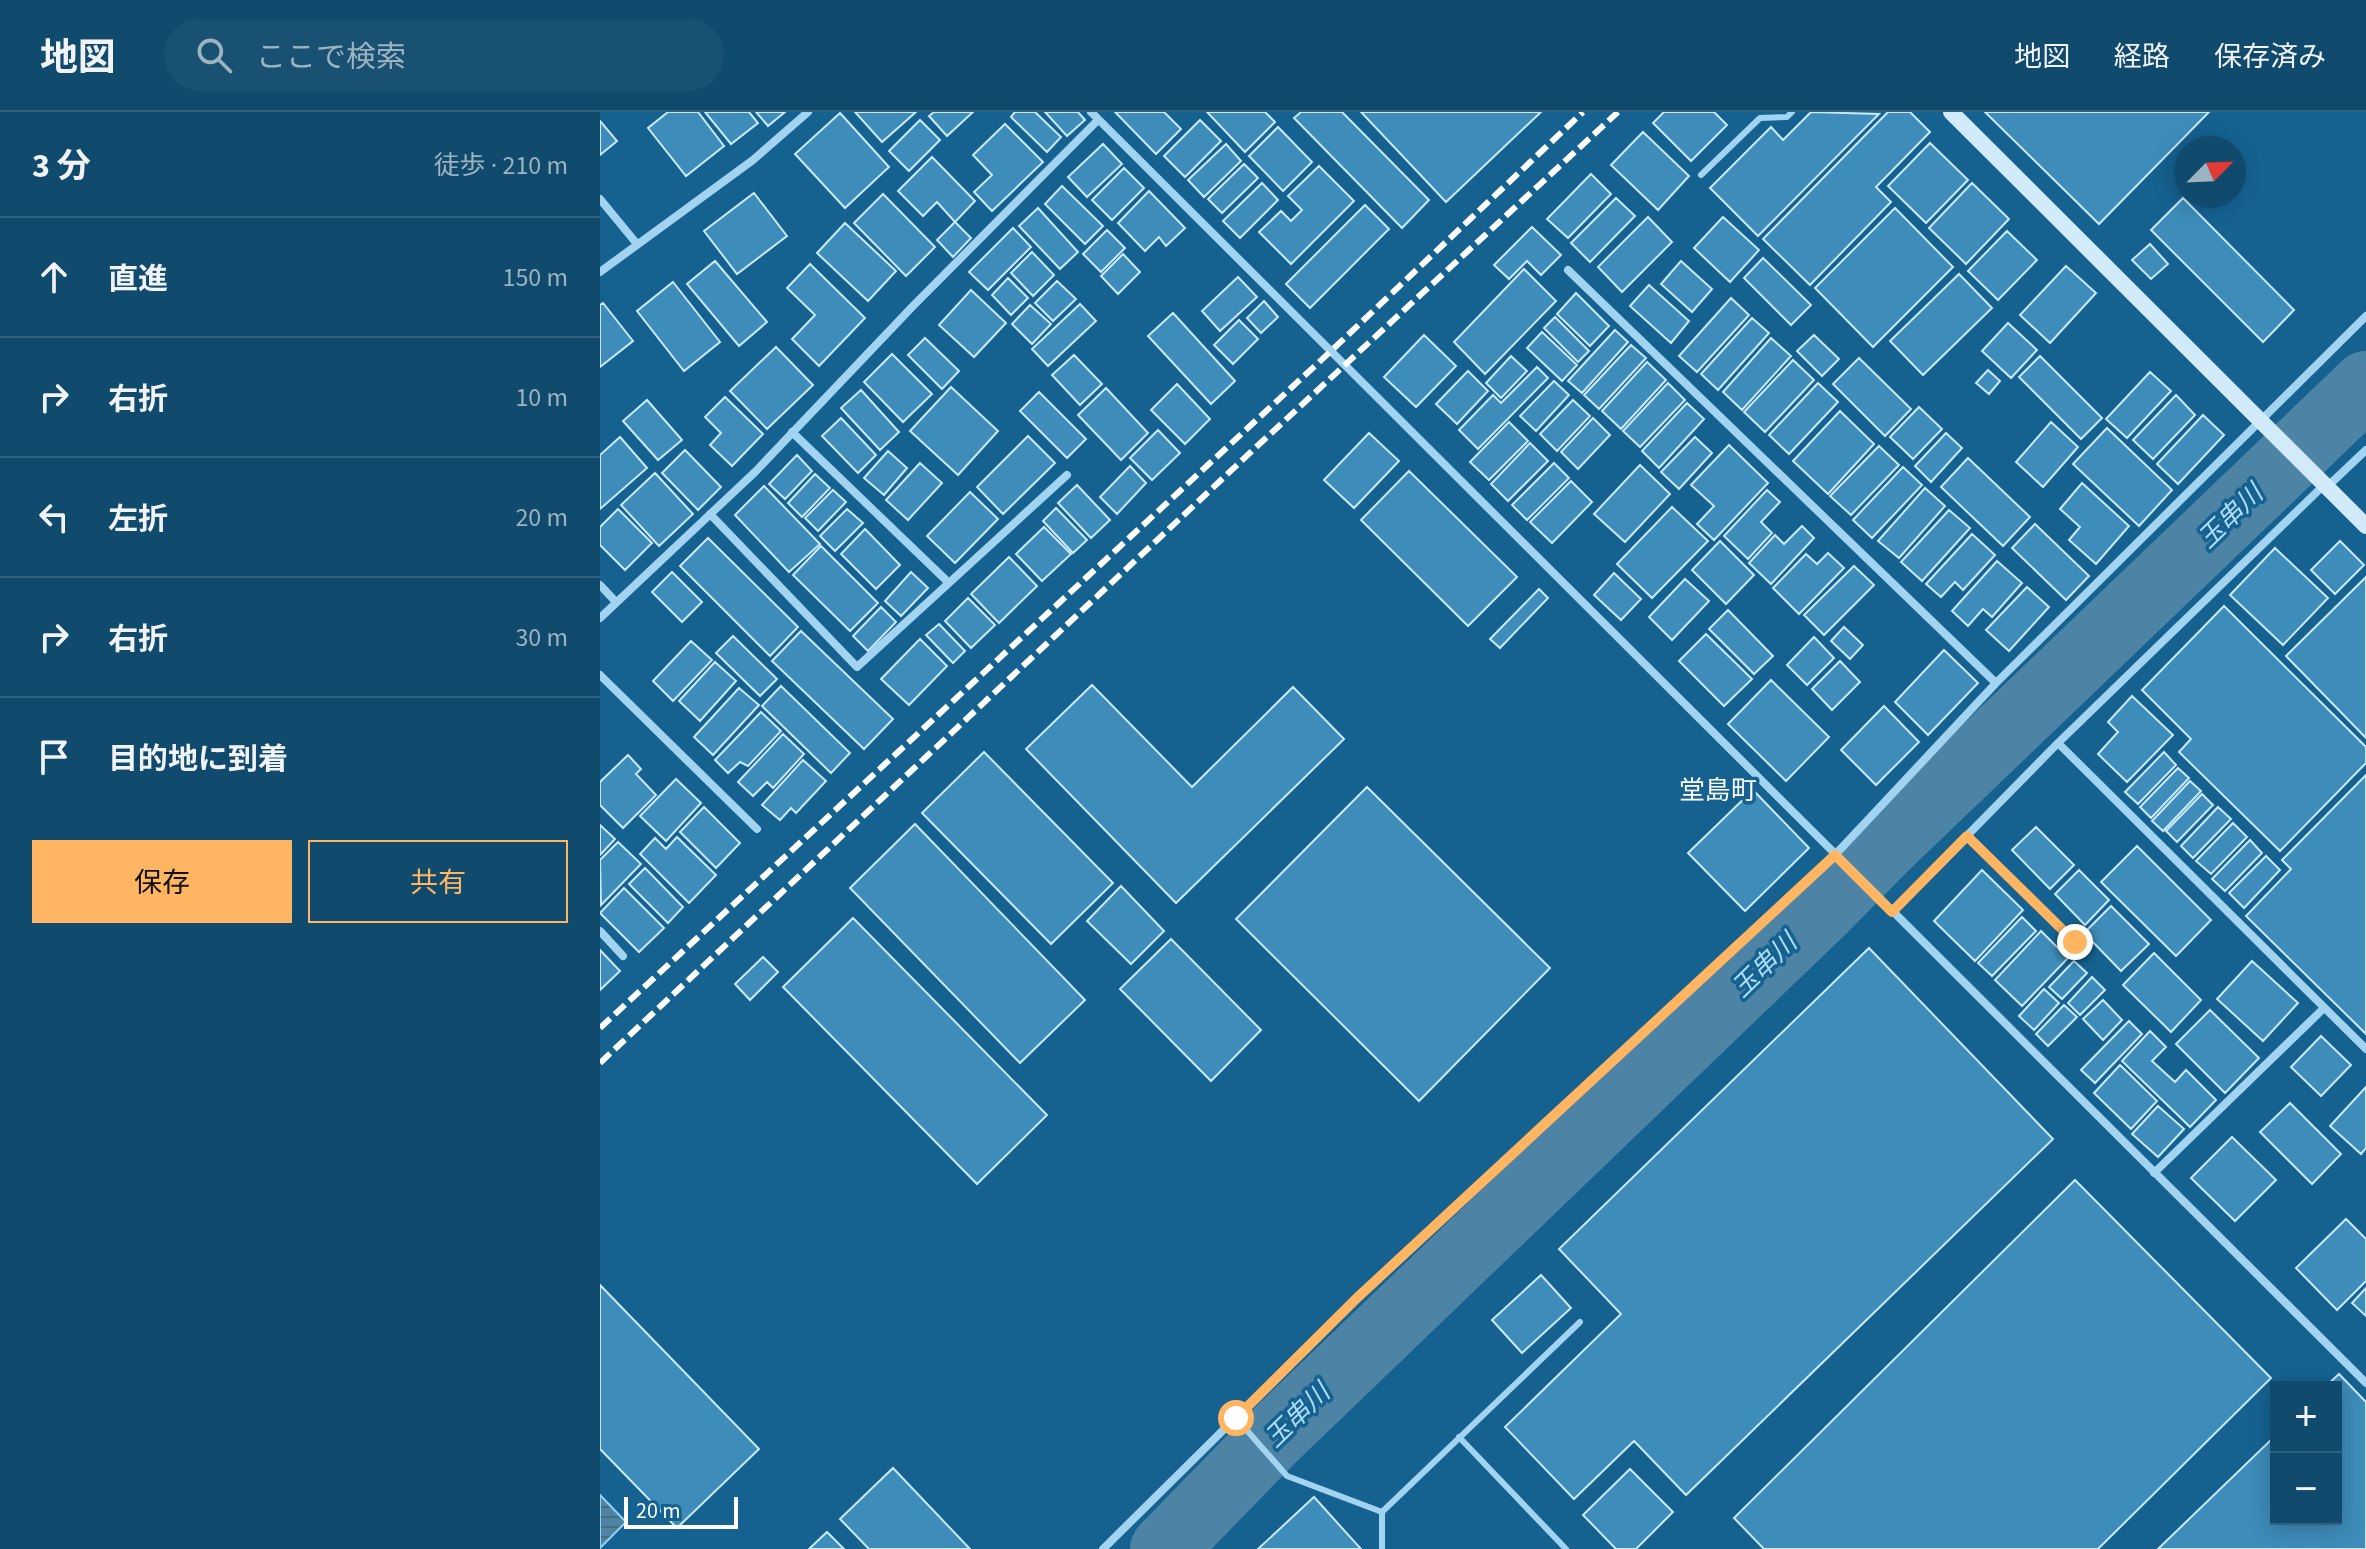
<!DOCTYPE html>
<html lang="ja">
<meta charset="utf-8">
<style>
:root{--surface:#104a6d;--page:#195172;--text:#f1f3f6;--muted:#9cb3c2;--line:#306280;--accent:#ffb562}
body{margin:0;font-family:"Source Sans 3","Noto Sans JP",sans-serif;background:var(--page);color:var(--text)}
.controls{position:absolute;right:24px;bottom:24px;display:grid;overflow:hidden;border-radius:0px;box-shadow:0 4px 20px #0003}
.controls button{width:72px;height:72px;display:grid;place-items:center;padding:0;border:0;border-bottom:2px solid var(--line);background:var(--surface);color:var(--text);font:40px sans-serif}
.compass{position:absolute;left:1574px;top:24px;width:72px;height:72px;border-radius:50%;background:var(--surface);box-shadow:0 4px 20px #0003;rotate:66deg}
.scale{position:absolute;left:24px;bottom:20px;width:114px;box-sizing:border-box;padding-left:8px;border:4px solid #fff;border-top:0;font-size:22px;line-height:28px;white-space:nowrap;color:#fff;-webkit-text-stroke:6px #156291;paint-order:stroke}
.stop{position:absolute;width:24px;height:24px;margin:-18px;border:6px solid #ffb562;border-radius:50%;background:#fff}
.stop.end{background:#ffb562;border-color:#fff;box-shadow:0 2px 8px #0008}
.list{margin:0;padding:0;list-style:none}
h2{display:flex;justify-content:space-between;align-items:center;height:104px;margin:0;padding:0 32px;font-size:34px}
h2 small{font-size:26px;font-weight:400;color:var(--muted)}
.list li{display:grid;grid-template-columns:52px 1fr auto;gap:24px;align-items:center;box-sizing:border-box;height:120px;padding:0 32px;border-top:2px solid var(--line)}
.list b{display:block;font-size:30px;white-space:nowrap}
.list em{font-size:26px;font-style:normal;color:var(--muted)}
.actions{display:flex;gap:16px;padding:24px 32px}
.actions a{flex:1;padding:18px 0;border:2px solid var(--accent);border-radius:0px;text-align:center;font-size:28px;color:var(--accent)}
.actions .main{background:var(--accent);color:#111}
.icon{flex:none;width:44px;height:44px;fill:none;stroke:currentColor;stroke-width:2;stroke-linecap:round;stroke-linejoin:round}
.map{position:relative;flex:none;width:1766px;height:1437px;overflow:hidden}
header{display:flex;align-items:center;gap:48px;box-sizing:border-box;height:112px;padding:0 40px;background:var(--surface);border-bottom:2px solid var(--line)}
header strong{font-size:38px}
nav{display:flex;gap:44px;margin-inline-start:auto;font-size:28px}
.search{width:560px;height:72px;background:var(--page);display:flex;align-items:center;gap:20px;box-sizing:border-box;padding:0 28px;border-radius:44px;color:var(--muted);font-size:30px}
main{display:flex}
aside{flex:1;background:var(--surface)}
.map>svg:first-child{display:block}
.water{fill:url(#water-rules);stroke:#94d2f3;stroke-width:2}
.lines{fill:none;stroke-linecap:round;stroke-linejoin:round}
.river{stroke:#4d84a5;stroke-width:68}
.building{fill:#3d8cb9;stroke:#c9e9fc;stroke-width:2}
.lane{stroke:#a2d4f1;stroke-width:6}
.street{stroke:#a2d4f1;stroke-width:8}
.secondary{stroke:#d1ebfb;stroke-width:16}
.rail{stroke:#fff;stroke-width:6;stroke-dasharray:14 6;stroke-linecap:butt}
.route{stroke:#ffb562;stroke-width:10}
.labels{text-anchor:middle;stroke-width:7;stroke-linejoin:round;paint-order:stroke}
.water-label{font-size:26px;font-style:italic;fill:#aeddf8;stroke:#156291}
.neighbourhood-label{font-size:26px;fill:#fff;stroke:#156291}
</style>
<header>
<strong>地図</strong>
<div class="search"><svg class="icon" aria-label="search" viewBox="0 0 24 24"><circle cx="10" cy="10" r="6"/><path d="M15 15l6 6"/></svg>ここで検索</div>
<nav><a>地図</a><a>経路</a><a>保存済み</a></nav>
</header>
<main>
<aside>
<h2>3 分<small>徒歩 · 210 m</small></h2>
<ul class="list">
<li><svg class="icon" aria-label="ahead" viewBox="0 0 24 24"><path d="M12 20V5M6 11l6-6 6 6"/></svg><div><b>直進</b></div><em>150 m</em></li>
<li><svg class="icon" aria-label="right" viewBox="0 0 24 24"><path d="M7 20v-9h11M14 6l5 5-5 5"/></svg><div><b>右折</b></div><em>10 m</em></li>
<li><svg class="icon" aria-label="left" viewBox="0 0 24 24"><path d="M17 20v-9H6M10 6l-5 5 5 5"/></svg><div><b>左折</b></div><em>20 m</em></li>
<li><svg class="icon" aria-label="right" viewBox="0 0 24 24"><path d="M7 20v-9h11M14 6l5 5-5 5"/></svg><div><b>右折</b></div><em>30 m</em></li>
<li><svg class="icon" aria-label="arrive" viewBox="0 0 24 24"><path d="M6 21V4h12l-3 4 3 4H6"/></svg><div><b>目的地に到着</b></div></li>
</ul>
<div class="actions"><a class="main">保存</a><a>共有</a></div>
</aside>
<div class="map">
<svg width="1766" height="1437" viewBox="0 0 1766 1437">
<defs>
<pattern id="water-rules" width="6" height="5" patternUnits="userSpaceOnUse" patternTransform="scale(2)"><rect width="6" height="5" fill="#4d84a5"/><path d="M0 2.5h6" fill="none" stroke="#4d6b7d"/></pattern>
</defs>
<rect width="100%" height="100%" fill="#156291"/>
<path class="water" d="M0 1383 26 1410 0 1436Z"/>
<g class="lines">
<path class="river" d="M564 1437 670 1328 1224 796 1285 734 1766 273"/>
</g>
<path class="building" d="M68 0H98L124 34 86 64 48 16Z
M105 0H149L158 11 131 32Z
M156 0H185L168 14Z
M255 0H316L282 30Z
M334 0H373L347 24 329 4Z
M415 0H435L461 25 447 40 411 5Z
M445 0H478L485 8 467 24Z
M515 0H564L581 17 556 42Z
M607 0H665L675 10 645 40Z
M701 0H742L829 88 802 116 694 6Z
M761 0H941L846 90Z
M1064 0H1114L1127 13 1091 49 1053 11Z
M1211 0 1279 2 1158 124 1110 76 1171 15 1183 28Z
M1288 0H1310L1330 20 1276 75 1291 90 1210 173 1163 127Z
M1385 0H1609L1499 112Z
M240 1 289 55 245 96 195 42Z
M320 8 340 28 309 59 289 39Z
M600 8 621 29 585 65 564 44Z
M0 9 17 29 0 43Z
M405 12 443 50 392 99 374 80 392 63 373 43Z
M678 15 712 50 683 79 649 44Z
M1043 20 1089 64 1058 98 1011 53Z
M1330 31 1368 68 1326 111 1288 74Z
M503 32 522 52 487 85 468 65Z
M626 32 641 49 604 85 588 68Z
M332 45 375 89 355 110 337 90 323 104 298 79Z
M644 52 658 66 622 101 608 87Z
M719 54 754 89 691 152 659 120 681 99 691 109 702 98 688 84Z
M524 56 544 76 512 108 492 88Z
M991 62 1011 82 968 126 947 107Z
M662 71 678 88 640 126 623 109Z
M1372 71 1409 107 1366 152 1329 116Z
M462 74 503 114 485 132 445 92Z
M549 79 585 116 566 134 559 125 545 139 518 111Z
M154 81 187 124 137 162 104 119Z
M283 82 335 135 306 164 254 111Z
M1016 86 1035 104 990 150 971 131Z
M1583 86 1694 198 1663 230 1551 118Z
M765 93 789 117 710 196 686 172Z
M438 96 478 140 460 157 419 114Z
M1295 96 1353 155 1273 235 1215 176Z
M1048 105 1072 130 1022 180 998 155Z
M1123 105 1159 138 1130 170 1094 136Z
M355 110 371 126 353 145 337 128Z
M245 111 296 159 268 189 217 141Z
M932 115 961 143 941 163 927 149 909 167 894 153Z
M413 116 431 135 388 178 369 160Z
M507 118 525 136 501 160 483 142Z
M1407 119 1437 148 1398 188 1368 159Z
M1550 132 1568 152 1551 167 1532 148Z
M432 140 454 163 433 184 411 161Z
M523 142 540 160 518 182 501 164Z
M1163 146 1211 193 1191 213 1144 166Z
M115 149 167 210 139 234 87 172Z
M1081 149 1112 177 1092 200 1061 172Z
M210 152 265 206 219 254 192 227 215 203 187 176Z
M1466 154 1496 181 1450 231 1420 203Z
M924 157 956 189 885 262 854 230Z
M1359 162 1392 196 1323 263 1290 229Z
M638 165 657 185 620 219 602 199Z
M408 166 428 186 411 203 392 183Z
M457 169 476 187 453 209 435 191Z
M73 170 120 230 84 259 37 199Z
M1049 173 1089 209 1071 231 1030 194Z
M371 178 406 211 374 245 339 213Z
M976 181 1009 214 990 234 957 202Z
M1131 186 1149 203 1097 260 1079 244Z
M664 189 678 205 661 221 647 206Z
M3 191 33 229 0 255V193Z
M480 192 496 209 448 254 432 237Z
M430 193 451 212 432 232 412 212Z
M573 201 635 269 611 292 548 224Z
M955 205 989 239 978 250 944 216Z
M1152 206 1169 221 1118 278 1101 262Z
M639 208 658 227 633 252 614 233Z
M1408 211 1437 238 1411 266 1382 239Z
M1015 218 1028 230 982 281 968 269Z
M942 220 977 253 962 269 927 236Z
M824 223 856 254 816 295 784 265Z
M1214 223 1239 247 1222 264 1197 239Z
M325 226 359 259 342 277 308 243Z
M1171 226 1191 244 1142 298 1123 280Z
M1031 233 1046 246 999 297 984 283Z
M176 235 213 273 167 317 130 279Z
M292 242 332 282 303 310 264 270Z
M474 243 502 272 480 293 452 263Z
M911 244 927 259 901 286 886 271Z
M1440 244 1502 306 1481 327 1419 265Z
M1259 246 1311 297 1285 324 1233 272Z
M1193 248 1214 268 1165 320 1144 300Z
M1047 250 1066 268 1021 317 1002 299Z
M937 255 948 266 878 337 859 318 893 283 901 291Z
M1388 258 1400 269 1389 282 1376 271Z
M868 259 888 279 857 312 836 292Z
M1550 260 1571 279 1527 326 1506 307Z
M954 269 969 283 936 319 920 304Z
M1068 271 1085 288 1040 335 1023 319Z
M1218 271 1238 290 1189 342 1169 323Z
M577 272 610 307 585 332 551 298Z
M351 275 398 319 358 363 310 319Z
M506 276 548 321 521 348 478 303Z
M261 278 299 320 280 338 241 296Z
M439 280 486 327 467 346 420 299Z
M1576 283 1595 303 1553 347 1533 328Z
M125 285 163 322 132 354 110 333 121 321 105 305Z
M47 288 82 328 58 348 23 309Z
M973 288 990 304 957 339 940 322Z
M1087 291 1104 307 1059 356 1042 339Z
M1319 295 1342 317 1313 347 1290 325Z
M1240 299 1274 332 1228 382 1193 349Z
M1603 303 1624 323 1578 372 1557 352Z
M241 306 276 343 258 361 222 324Z
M993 306 1010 323 978 357 961 340Z
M909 310 928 329 889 368 870 350Z
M1451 310 1478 335 1443 375 1416 350Z
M1507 316 1572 378 1539 414 1473 352Z
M558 318 580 341 552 368 530 346Z
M769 321 799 349 754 396 724 368Z
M1346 321 1362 336 1331 370 1315 354Z
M428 324 455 351 403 402 377 375Z
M20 325 47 356 0 397V343Z
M1095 325 1112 341 1079 377 1061 360Z
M930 331 948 349 908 389 891 372Z
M1129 333 1168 371 1114 428 1097 412 1114 394 1091 373Z
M1279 334 1299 353 1251 403 1230 384Z
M85 338 121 375 98 398 62 361Z
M288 339 307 356 284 383 264 366Z
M197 343 212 359 185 387 169 372Z
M1368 346 1430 405 1403 434 1341 375Z
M320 351 342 371 308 408 286 388Z
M954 351 969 366 927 408 912 393Z
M1040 353 1070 382 1025 430 994 402Z
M530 354 546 371 517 402 500 385Z
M1303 355 1322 373 1272 426 1253 408Z
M809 359 917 465 868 514 761 408Z
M55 361 93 402 59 434 21 393Z
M215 362 230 376 202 405 188 391Z
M971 369 992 390 952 431 930 410Z
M1482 371 1529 414 1496 452 1469 428 1480 415 1460 397Z
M477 373 510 408 491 426 458 391Z
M164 374 220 432 189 460 135 403Z
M1325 376 1345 394 1299 446 1278 429Z
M233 378 246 390 218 419 205 406Z
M1167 378 1180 390 1161 410 1172 421 1148 447 1124 424Z
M370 380 398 407 355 451 327 424Z
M1072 395 1108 429 1052 486 1017 452Z
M456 396 487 428 473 441 443 409Z
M18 397 52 431 25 458 0 433V415Z
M247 397 263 411 235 439 220 424Z
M1349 398 1370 416 1322 469 1301 450Z
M1435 412 1489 464 1466 488 1412 436Z
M1202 414 1214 426 1171 472 1149 451 1175 423 1184 432Z
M444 415 471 442 442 469 416 442Z
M265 417 300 453 276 477 241 442Z
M1372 422 1395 443 1363 478 1355 470 1341 485 1326 472Z
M108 426 198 515 170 544 80 454Z
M1120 429 1154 463 1126 492 1092 458Z
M1740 429 1764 453 1735 482 1711 458Z
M221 434 278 491 250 519 193 463Z
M1675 436 1728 486 1683 533 1630 483Z
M1228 441 1244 456 1199 502 1173 476 1206 442 1217 452Z
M409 445 437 474 399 511 371 482Z
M1397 449 1422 471 1392 505 1383 497 1368 514 1352 499Z
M1254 454 1274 473 1224 523 1204 503Z
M72 460 102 490 82 510 52 480Z
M311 460 328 476 301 504 285 489Z
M1014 461 1041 487 1021 508 994 483Z
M1766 465V626L1686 544Z
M1085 467 1109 489 1072 528 1049 505Z
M1427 475 1449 495 1409 539 1386 518Z
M939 477 948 486 900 536 890 527Z
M368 486 395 513 371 536 345 509Z
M1624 494 1766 635V651L1680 739 1579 640 1591 627 1542 578Z
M281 495 296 510 268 539 253 524Z
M1128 498 1173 544 1154 562 1109 517Z
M339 512 365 539 353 551 326 523Z
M1244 515 1263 533 1250 547 1231 529Z
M201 519 293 607 264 637 172 549Z
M1106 522 1152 567 1124 594 1079 549Z
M133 524 177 567 160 584 116 541Z
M1214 525 1234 546 1207 573 1187 553Z
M320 527 347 554 309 593 281 567Z
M91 529 112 548 73 589 53 569Z
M1344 538 1378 571 1328 623 1295 590Z
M1240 549 1260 570 1232 598 1212 577Z
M115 550 136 569 100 609 79 589Z
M1171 568 1229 625 1186 669 1128 612Z
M492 573 592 675 693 575 744 627 576 791 426 637Z
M181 574 250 641 231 661 162 594Z
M139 576 159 593 113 643 94 625Z
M1532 584 1573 623 1527 670 1498 642 1518 620 1508 610Z
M1284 594 1319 630 1276 673 1241 638Z
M161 600 181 619 148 654 140 650 128 661 115 648Z
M183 622 204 642 173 676 167 670 153 684 138 670Z
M384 640 513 771 451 832 322 701Z
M1564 640 1576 653 1538 692 1525 680Z
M28 643 41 657 36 662 56 683 23 716 0 693V670Z
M203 648 226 669 196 701 191 696 180 708 162 693Z
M1578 656 1589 666 1551 706 1540 695Z
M1766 663V922L1646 804 1691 757 1682 748Z
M76 667 101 691 66 729 40 704Z
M1590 669 1601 679 1563 719 1552 709Z
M767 675 950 856 819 989 636 807Z
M1153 678 1209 736 1145 799 1088 741Z
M1602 682 1613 693 1577 730 1566 719Z
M104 695 140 731 116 756 80 720Z
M1618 695 1631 707 1593 746 1581 734Z
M1633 711 1647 725 1611 762 1596 749Z
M315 712 485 888 420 951 250 776Z
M0 713 15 727 0 743Z
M1436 715 1474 753 1450 777 1412 738Z
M77 725 116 763 89 791 40 742 55 726 66 737Z
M1650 728 1662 741 1625 779 1612 767Z
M18 730 41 752 1 793 0 748Z
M1537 734 1611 808 1576 844 1501 770Z
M1666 744 1680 758 1644 796 1629 781Z
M45 756 83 795 68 811 29 772Z
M1382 758 1423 798 1375 849 1334 809Z
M1479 758 1509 788 1485 813 1455 782Z
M521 774 564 819 531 852 487 809Z
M24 776 64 816 39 840 0 801Z
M1511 794 1549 832 1521 859 1484 821Z
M1422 805 1436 819 1392 864 1378 851Z
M253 806 447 1003 377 1072 183 875Z
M1441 819 1468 846 1422 894 1395 868Z
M571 827 661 918 611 969 520 877Z
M1269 836 1453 1027 1086 1383 1034 1329 974 1387 905 1315 1021 1202 959 1137Z
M0 838 20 859 0 878Z
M1554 841 1601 888 1571 920 1523 873Z
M163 845 178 860 150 888 135 872Z
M1474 849 1487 861 1462 887 1449 875Z
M1652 849 1698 891 1663 929 1617 887Z
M1492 865 1505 878 1480 903 1468 891Z
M1444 877 1459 891 1434 918 1419 904Z
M1503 888 1522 908 1503 928 1483 907Z
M1464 893 1477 905 1448 934 1436 922Z
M1610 898 1659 946 1625 981 1576 932Z
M1529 909 1542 922 1495 971 1481 958Z
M1550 919 1566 935 1552 949 1575 970 1586 958 1616 988 1590 1015 1522 949Z
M1721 924 1751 953 1721 984 1691 955Z
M1520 953 1557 989 1531 1017 1494 981Z
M1766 975V1036L1761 1042 1730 1014Z
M1690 991 1741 1042 1712 1072 1660 1020Z
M1558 994 1584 1017 1558 1045 1532 1022Z
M1632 1025 1676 1068 1635 1109 1591 1066Z
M1475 1068 1671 1266 1498 1437H1164L1134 1406Z
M1746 1107 1766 1127V1169L1737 1198 1696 1156Z
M941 1163 971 1196 922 1241 892 1208Z
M0 1173 159 1337 77 1416 0 1337Z
M1766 1176V1204L1752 1191Z
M1739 1262 1766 1290V1437H1558L1676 1323V1407H1736V1275H1725Z
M293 1356 370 1437H269L240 1407Z
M1030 1357 1073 1400 1036 1437H1016L983 1403Z
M714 1385 761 1437H658Z
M227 1420 244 1437H209Z"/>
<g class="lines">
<path class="lane" d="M1101 63 1160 6 1187 5 1192 0
M1367 724 1475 830
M636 1306 687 1364 782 1400
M859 1325 966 1437
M782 1437V1400L980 1210"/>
<path class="street" d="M491 0 1766 1271
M0 87 37 132
M968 158 1396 571
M0 160 153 48 208 0
M192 320 349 471
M1727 375 1766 338
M110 402 257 555 467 363
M0 473 16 490
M0 506 155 360 313 194 498 8
M0 563 157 717
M1458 631 1766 937
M1292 800 1458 631 1724 373
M0 819 23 844
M1554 1061 1724 896
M503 1437 758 1185 1235 743 1396 571 1766 204"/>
<path class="secondary" d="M1351 0 1766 414"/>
<path class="rail" d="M0 916 731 239 983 0
M0 951 653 338 1018 0"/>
</g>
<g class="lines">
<path class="route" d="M636 1306 758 1185 1235 743 1292 800 1367 724 1475 830"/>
</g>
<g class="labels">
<g class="water-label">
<text transform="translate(1630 404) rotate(-44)" y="9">玉串川</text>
<text transform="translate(1164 853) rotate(-44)" y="9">玉串川</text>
<text transform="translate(697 1303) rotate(-44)" y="9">玉串川</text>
</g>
<g class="neighbourhood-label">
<text x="1118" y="687">堂島町</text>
</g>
</g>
</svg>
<div class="controls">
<button>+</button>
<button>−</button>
</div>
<svg class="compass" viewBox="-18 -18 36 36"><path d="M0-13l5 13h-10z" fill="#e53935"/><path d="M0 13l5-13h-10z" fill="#9cb3c2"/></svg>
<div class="scale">20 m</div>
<div class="stop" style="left:636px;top:1306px"></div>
<div class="stop end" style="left:1475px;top:830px"></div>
</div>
</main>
